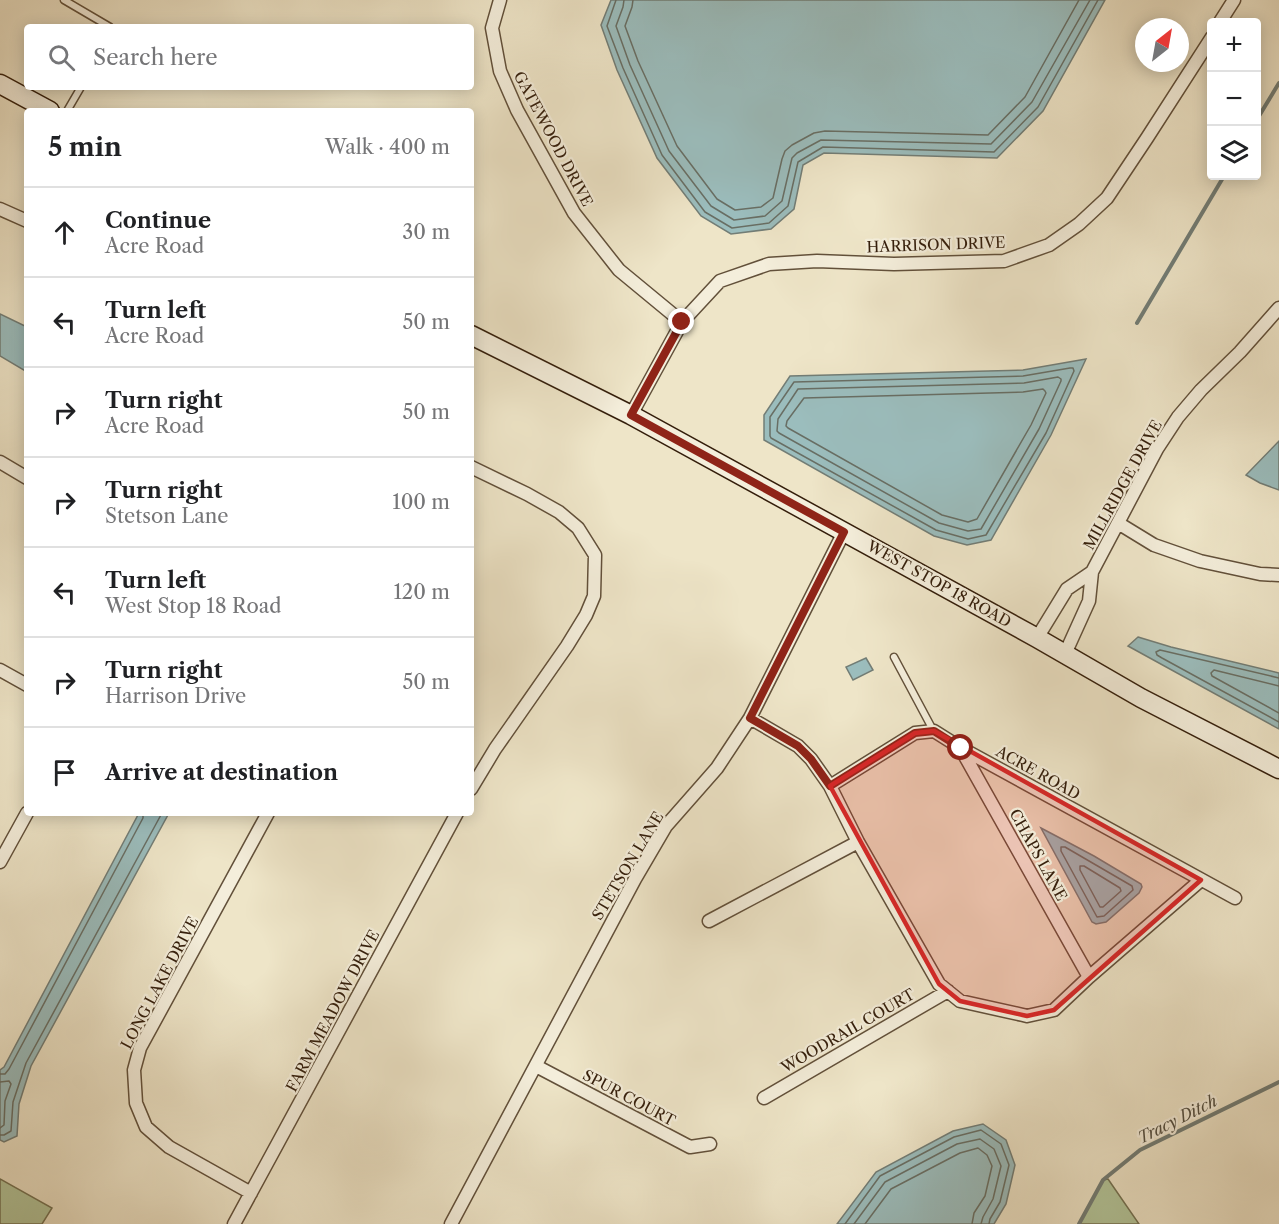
<!DOCTYPE html>
<meta charset="utf-8">
<style>
:root{--surface:#fff;--page:#f6f6f6;--text:#202124;--muted:#757577;--line:#e0e0e0}
body{margin:0;font-family:"Libre Caslon Text",serif;background:var(--page);color:var(--text)}
.controls{position:absolute;right:18px;top:18px;display:grid;overflow:hidden;border-radius:6px;box-shadow:0 3px 15px #0003}
.controls button{width:54px;height:54px;display:grid;place-items:center;padding:0;border:0;border-bottom:2px solid var(--line);background:var(--surface);color:var(--text);font:30px sans-serif}
.compass{position:absolute;left:1135px;top:18px;width:54px;height:54px;border-radius:50%;background:var(--surface);box-shadow:0 3px 15px #0003;rotate:31deg}
.stop{position:absolute;width:18px;height:18px;margin:-14px;border:4px solid #8f2418;border-radius:50%;background:#fff}
.stop.end{background:#8f2418;border-color:#fff;box-shadow:0 2px 6px #0008}
.list{margin:0;padding:0;list-style:none}
h2{display:flex;justify-content:space-between;align-items:center;height:78px;margin:0;padding:0 24px;font-size:26px}
h2 small{font-size:20px;font-weight:400;color:var(--muted)}
.list li{display:grid;grid-template-columns:39px 1fr auto;gap:18px;align-items:center;box-sizing:border-box;height:90px;padding:0 24px;border-top:2px solid var(--line)}
.list b{display:block;font-size:22px;white-space:nowrap}
.list p{margin:0;font-size:20px;white-space:nowrap;color:var(--muted)}
.list em{font-size:20px;font-style:normal;color:var(--muted)}
.icon{flex:none;width:33px;height:33px;fill:none;stroke:currentColor;stroke-width:2;stroke-linecap:round;stroke-linejoin:round}
.map{position:relative;flex:none;width:1279px;height:1224px;overflow:hidden}
.search{position:absolute;background:var(--surface);box-shadow:0 3px 15px #0003;left:24px;top:24px;width:450px;height:66px;display:flex;align-items:center;gap:15px;box-sizing:border-box;padding:0 21px;border-radius:6px;color:var(--muted);font-size:22px}
.panel{position:absolute;background:var(--surface);box-shadow:0 3px 15px #0003;left:24px;top:108px;width:450px;height:708px;border-radius:6px}
.map>svg:first-child{display:block}
.green{fill:#b3c69b;stroke:#747253;stroke-width:1.5}
.water{fill:#9bbdbd;stroke:#727d76;stroke-width:1.5}
.lines{fill:none;stroke-linecap:round;stroke-linejoin:round}
.shore{stroke:#686e64;stroke-width:1.5}
.stream{stroke:#727d76;stroke-width:4}
.lane-casing{stroke:#62503a;stroke-width:9}
.street-casing{stroke:#62503a;stroke-width:15}
.secondary-casing{stroke:#341e0b;stroke-width:21}
.lane{stroke:#f4eedb;stroke-width:6}
.street{stroke:#f4eedb;stroke-width:12}
.secondary{stroke:#f4eedb;stroke-width:18}
.route{stroke:#8f2418;stroke-width:8}
.marked{fill:#d62828;fill-opacity:0.2;stroke:#d62828;stroke-width:4.5;stroke-linejoin:round}
.labels{text-anchor:middle;stroke-width:4.5;stroke-linejoin:round;paint-order:stroke}
.street-label{font-size:15px;fill:#341e0b;stroke:#f4eedb}
.water-label{font-size:16px;font-style:italic;fill:#534e40;stroke:#f4eedb}
</style>
<div class="map">
<svg width="1279" height="1224" viewBox="0 0 1279 1224">
<rect width="100%" height="100%" fill="#eee5c8"/>
<filter id="stains"><feTurbulence type="fractalNoise" baseFrequency=".00333" numOctaves="4"/><feColorMatrix values="0 0 0 0 .2 0 0 0 0 .09 0 0 0 0 .02 0 0 0 .5 -.17"/></filter>
<radialGradient id="worn" r=".72"><stop offset=".6" stop-color="#630" stop-opacity="0"/><stop offset="1" stop-color="#630" stop-opacity=".3"/></radialGradient>
<path class="green" d="M0 1179 52 1208 42 1224H0Z
M1108 1179 1139 1224H1079L1103 1180Z"/>
<path class="water" d="M611 0H1105L1043 111 997 158 824 153 803 165 794 209 771 229 731 234 701 216 657 158 617 70 601 25Z
M0 314 27 327V372L0 356Z
M1086 359 1051 435 991 540 967 545 934 536 764 440V415L790 376 1023 370Z
M1279 441V490L1260 483 1246 475Z
M1138 637 1171 647 1279 673V729L1128 646Z
M866 658 873 670 853 680 846 667Z
M139 813H169L31 1066 19 1104 17 1136 4 1142 0 1140V1070L4 1067Z
M1041 828 1094 856 1141 884 1142 887 1139 893 1106 922 1096 924 1092 922Z
M983 1124 1006 1140 1015 1165 1006 1204 994 1224H837L876 1172 953 1131Z"/>
<g class="lines">
<path class="shore" d="M616 0 607 26 623 68 662 155 705 212 732 228 769 223 788 206 798 162 823 147 994 152 1038 107 1098 0
M624 0 623 7 616 26 630 65 669 151 711 206 734 220 765 216 782 201 792 158 797 153 821 140 991 144 1032 102 1090 0
M633 0 632 7 625 26 638 61 677 146 717 199 735 210 761 207 773 198 782 159 785 151 792 145 814 133 825 131 988 135 1025 97 1079 0
M1070 368H1073L1074 371 1046 433 986 535 968 539 936 530 771 438 770 436V417L794 382 1023 376Z
M1058 377 1061 379V381L1039 429 981 529 968 531 939 523 779 433 777 431 778 419 798 389 1024 383Z
M1043 389 1045 391 1046 393 1031 425 977 519 968 522 942 515 788 428 786 426 787 421 804 398 1023 392Z
M1279 678 1160 650 1156 652 1157 655 1162 658 1279 722
M1279 686 1214 670 1211 673 1212 676 1279 713
M1061 847H1065L1132 886 1133 890 1104 916 1097 917 1061 851Z
M1080 866H1084L1120 888 1121 891 1103 907H1100L1080 870Z
M0 1074H5L9 1069 143 818V813
M0 1082 9 1081 11 1084 5 1101 4 1125 0 1128
M0 1135H4L11 1131 13 1102 26 1063 162 813
M845 1224 880 1176 954 1137 981 1130 1001 1144 1009 1165 1000 1202 990 1219 989 1224
M854 1224 885 1182 957 1144 980 1139 994 1149 1001 1166 993 1199 983 1217 981 1224
M865 1224 891 1189 960 1153 978 1148 987 1155 992 1166 985 1196 974 1213 972 1224"/>
<path class="stream" d="M1256 121 1279 83
M1137 323 1224 176
M1079 1224 1103 1180 1140 1150 1279 1082"/>
<g class="lane-casing">
<path id="lane" d="M64 0 110 27
M67 111 81 87
M894 657 933 730"/>
</g>
<g class="street-casing">
<path id="street" d="M500 0 492 28 500 71 517 110 574 213 619 270 682 322
M1220 22 1234 0
M0 209 27 221
M631 415 682 322 720 281 769 264 817 261 894 264 1004 261 1049 245 1079 224 1107 198 1147 138 1212 37
M0 462 27 478
M471 467 527 494 559 512 578 528 595 555 594 596 586 615 567 646 495 749 471 789
M1118 523 1154 545 1200 561 1260 574 1279 575
M1037 638 1067 589 1092 572
M1065 654 1089 601 1092 572 1157 449 1178 417 1201 390 1240 352 1279 308
M0 670 27 685
M750 718 798 746 811 759 830 786 858 842 939 984 960 1001 1023 1015 1027 1016 1054 1010 1089 977 1201 880
M961 749 1089 977
M830 786 915 733 934 731 961 748 1235 898
M0 862 27 813
M709 921 858 842
M536 1066 690 1147 710 1144
M764 1098 948 991
M251 1193 169 1147 146 1127 136 1103 134 1070 140 1048 268 813
M234 1224 457 813
M451 1224 635 879 666 826 717 768 750 718 844 532"/>
</g>
<g class="secondary-casing">
<path id="secondary" d="M0 84 50 111
M471 335 631 415 1037 638 1141 698 1279 769"/>
</g>
<use href="#lane" class="lane"/>
<use href="#street" class="street"/>
<use href="#secondary" class="secondary"/>
</g>
<g class="lines">
<path class="route" d="M682 322 631 415 844 532 750 718 798 746 811 759 830 786 915 733 934 731 961 748"/>
</g>
<path class="marked" d="M934 731 1201 880 1054 1010 1027 1016 960 1001 939 984 830 786 915 733Z"/>
<g class="labels">
<g class="street-label">
<text transform="translate(553 139) rotate(62)" y="5">GATEWOOD DRIVE</text>
<text transform="translate(936 245) rotate(-2)" y="5">HARRISON DRIVE</text>
<text transform="translate(1123 485) rotate(-61)" y="5">MILLRIDGE DRIVE</text>
<text transform="translate(939 584) rotate(29)" y="5">WEST STOP 18 ROAD</text>
<text transform="translate(1038 773) rotate(29)" y="5">ACRE ROAD</text>
<text transform="translate(1038 855) rotate(61)" y="5">CHAPS LANE</text>
<text transform="translate(628 866) rotate(-59)" y="5">STETSON LANE</text>
<text transform="translate(160 983) rotate(-62)" y="5">LONG LAKE DRIVE</text>
<text transform="translate(333 1011) rotate(-62)" y="5">FARM MEADOW DRIVE</text>
<text transform="translate(848 1031) rotate(-30)" y="5">WOODRAIL COURT</text>
<text transform="translate(629 1098) rotate(28)" y="5">SPUR COURT</text>
</g>
<g class="water-label">
<text transform="translate(1177 1119) rotate(-27)" y="6">Tracy Ditch</text>
</g>
</g>
<rect width="100%" height="100%" filter="url(#stains)"/>
<rect width="100%" height="100%" fill="url(#worn)"/>
</svg>
<div class="controls">
<button>+</button>
<button>−</button>
<button><svg class="icon" aria-label="layers" viewBox="0 0 24 24"><path d="M12 4l9 5-9 5-9-5zM3 14l9 5 9-5"/></svg></button>
</div>
<svg class="compass" viewBox="-18 -18 36 36"><path d="M0-13l5 13h-10z" fill="#e53935"/><path d="M0 13l5-13h-10z" fill="#757577"/></svg>
<div class="stop" style="left:961px;top:748px"></div>
<div class="stop end" style="left:682px;top:322px"></div>
<div class="search"><svg class="icon" aria-label="search" viewBox="0 0 24 24"><circle cx="10" cy="10" r="6"/><path d="M15 15l6 6"/></svg>Search here</div>
<section class="panel">
<h2>5 min<small>Walk · 400 m</small></h2>
<ul class="list">
<li><svg class="icon" aria-label="ahead" viewBox="0 0 24 24"><path d="M12 20V5M6 11l6-6 6 6"/></svg><div><b>Continue</b><p>Acre Road</p></div><em>30 m</em></li>
<li><svg class="icon" aria-label="left" viewBox="0 0 24 24"><path d="M17 20v-9H6M10 6l-5 5 5 5"/></svg><div><b>Turn left</b><p>Acre Road</p></div><em>50 m</em></li>
<li><svg class="icon" aria-label="right" viewBox="0 0 24 24"><path d="M7 20v-9h11M14 6l5 5-5 5"/></svg><div><b>Turn right</b><p>Acre Road</p></div><em>50 m</em></li>
<li><svg class="icon" aria-label="right" viewBox="0 0 24 24"><path d="M7 20v-9h11M14 6l5 5-5 5"/></svg><div><b>Turn right</b><p>Stetson Lane</p></div><em>100 m</em></li>
<li><svg class="icon" aria-label="left" viewBox="0 0 24 24"><path d="M17 20v-9H6M10 6l-5 5 5 5"/></svg><div><b>Turn left</b><p>West Stop 18 Road</p></div><em>120 m</em></li>
<li><svg class="icon" aria-label="right" viewBox="0 0 24 24"><path d="M7 20v-9h11M14 6l5 5-5 5"/></svg><div><b>Turn right</b><p>Harrison Drive</p></div><em>50 m</em></li>
<li><svg class="icon" aria-label="arrive" viewBox="0 0 24 24"><path d="M6 21V4h12l-3 4 3 4H6"/></svg><div><b>Arrive at destination</b></div></li>
</ul>
</section>
</div>
